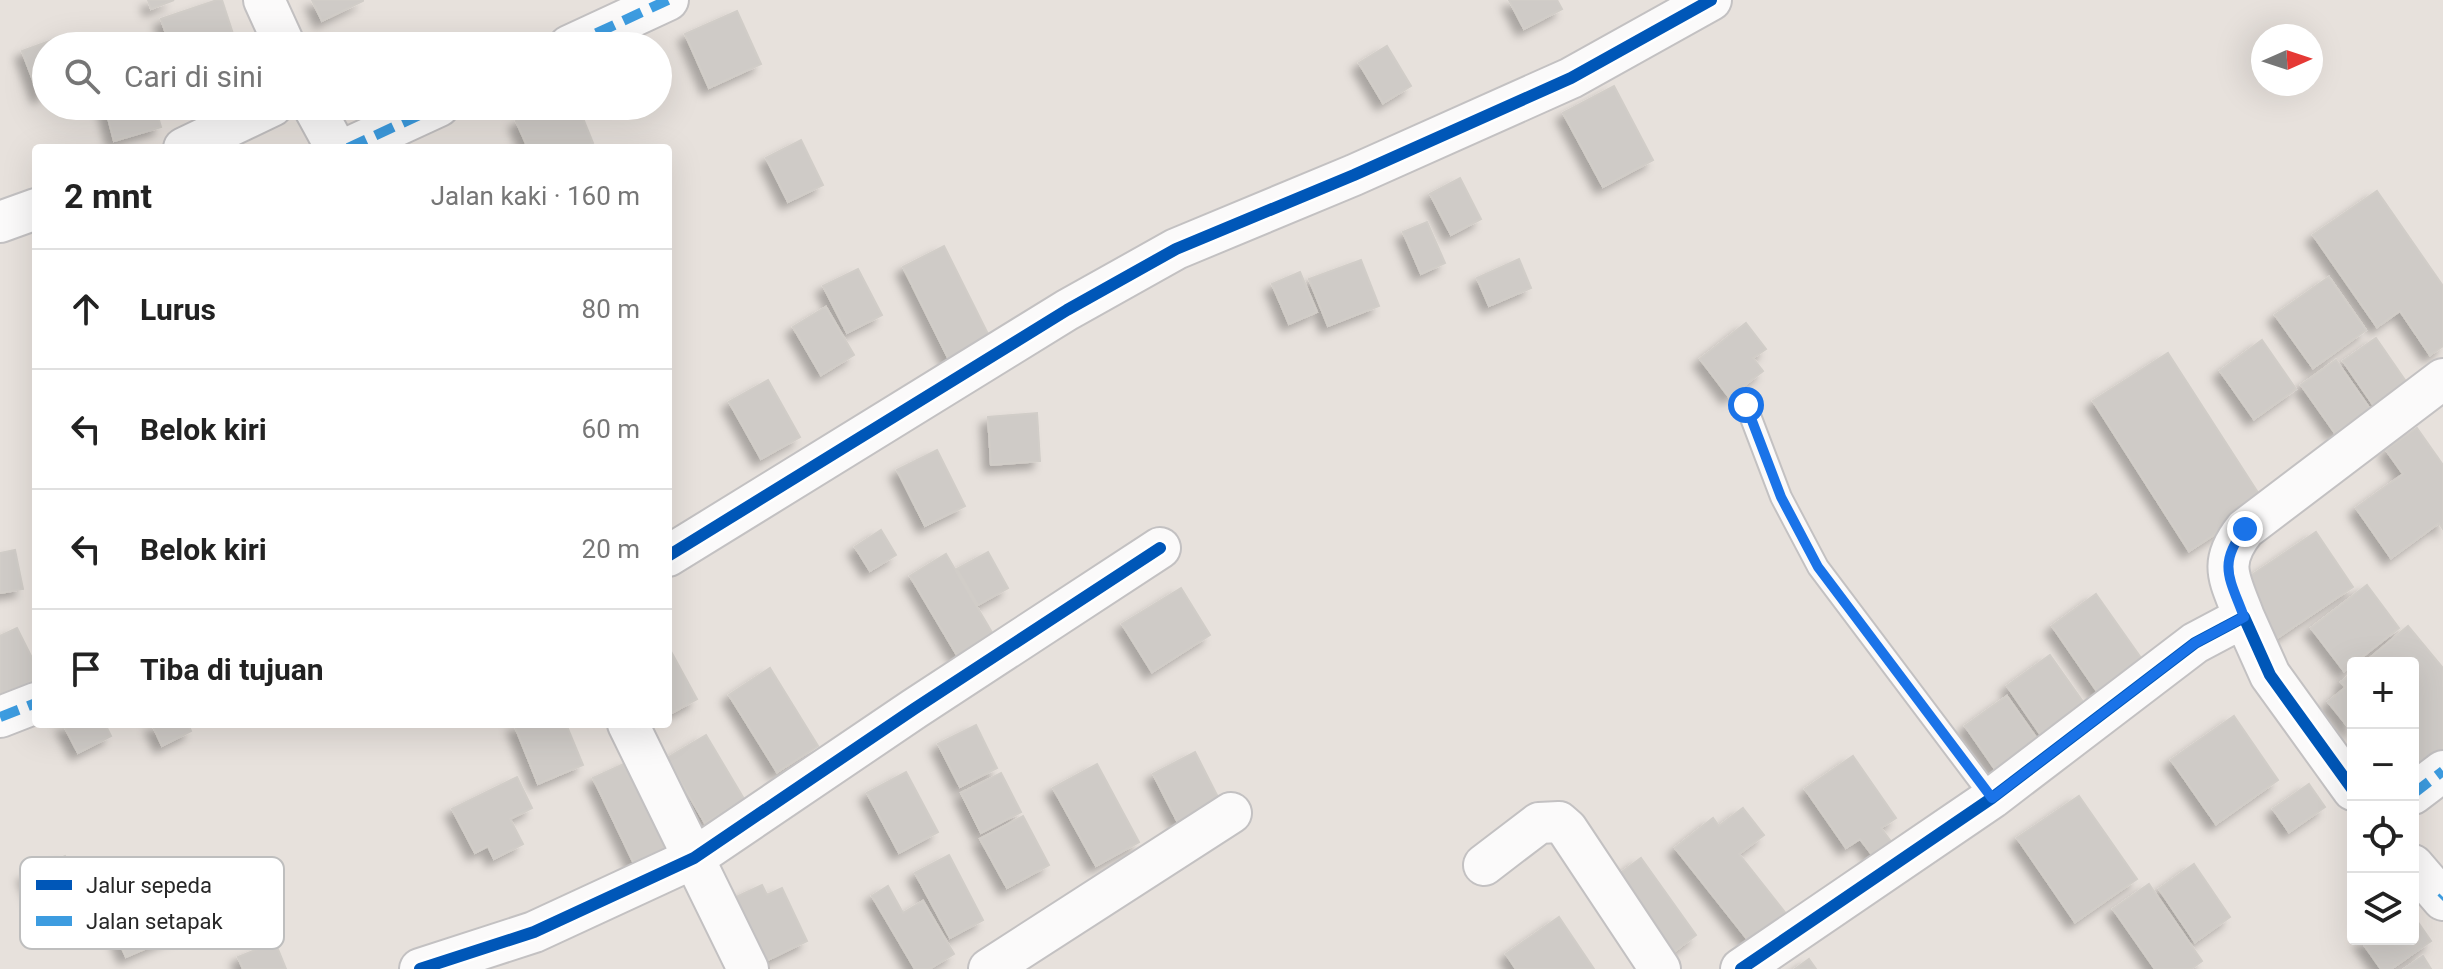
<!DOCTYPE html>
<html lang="id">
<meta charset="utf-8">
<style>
:root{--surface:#fff;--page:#f6f6f6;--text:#222;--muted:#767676;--line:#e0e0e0}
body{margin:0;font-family:Roboto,sans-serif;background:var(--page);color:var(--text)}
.controls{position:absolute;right:24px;bottom:24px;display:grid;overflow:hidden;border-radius:8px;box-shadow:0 8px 32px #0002}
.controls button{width:72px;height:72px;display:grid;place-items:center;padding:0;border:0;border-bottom:2px solid var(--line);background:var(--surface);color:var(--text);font:40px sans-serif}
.compass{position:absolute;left:2251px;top:24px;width:72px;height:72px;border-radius:50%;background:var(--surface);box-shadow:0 8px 32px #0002;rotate:87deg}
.stop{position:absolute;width:24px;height:24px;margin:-18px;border:6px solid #1a73e8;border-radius:50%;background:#fff}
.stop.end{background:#1a73e8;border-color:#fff;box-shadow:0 2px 8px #0008}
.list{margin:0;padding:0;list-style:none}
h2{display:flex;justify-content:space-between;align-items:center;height:104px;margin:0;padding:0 32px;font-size:34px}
h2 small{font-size:26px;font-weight:400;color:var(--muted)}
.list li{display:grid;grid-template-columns:52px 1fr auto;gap:24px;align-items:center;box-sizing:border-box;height:120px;padding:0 32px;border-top:2px solid var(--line)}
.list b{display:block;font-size:30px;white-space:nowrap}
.list em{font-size:26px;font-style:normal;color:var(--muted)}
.icon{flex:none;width:44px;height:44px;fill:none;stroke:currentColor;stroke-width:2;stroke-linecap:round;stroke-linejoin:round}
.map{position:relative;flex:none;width:2443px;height:969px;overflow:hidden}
.search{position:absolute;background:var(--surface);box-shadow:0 8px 32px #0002;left:32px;top:32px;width:640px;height:88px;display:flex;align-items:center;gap:20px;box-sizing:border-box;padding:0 28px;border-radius:44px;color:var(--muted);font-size:30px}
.panel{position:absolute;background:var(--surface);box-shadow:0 8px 32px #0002;left:32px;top:144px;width:640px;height:584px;border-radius:8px}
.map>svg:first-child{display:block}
.building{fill:#cfcbc7;stroke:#d1cdc8;stroke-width:2;filter:url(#shadow)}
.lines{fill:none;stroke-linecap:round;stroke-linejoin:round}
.service-casing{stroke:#c3c1c2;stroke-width:24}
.minor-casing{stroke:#c3c1c2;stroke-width:44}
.service{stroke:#fbfafa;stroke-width:20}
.minor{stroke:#fbfafa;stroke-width:40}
.quiet{stroke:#3d9ce0;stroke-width:10;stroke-dasharray:20 10;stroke-linecap:butt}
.cycleway-casing{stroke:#fff;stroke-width:17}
.cycleway{stroke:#0057b8;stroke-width:12}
.route{stroke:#1a73e8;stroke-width:10}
.key{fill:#fff;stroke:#bebebe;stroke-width:2}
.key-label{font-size:22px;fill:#272727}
</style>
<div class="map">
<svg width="2443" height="969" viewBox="0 0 2443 969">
<defs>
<filter id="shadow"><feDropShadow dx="-7" dy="7" stdDeviation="4" flood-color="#0004"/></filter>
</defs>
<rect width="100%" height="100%" fill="#e7e1dc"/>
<path class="building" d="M148 0H174L151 9Z
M217 0H222L237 46H170L161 19Z
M312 0H363V1L322 21Z
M1509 0H1557L1562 9 1524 29Z
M737 11 761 64 709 88 685 34Z
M66 35 70 46H46V93L39 96 22 51Z
M1387 46 1411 86 1383 103 1359 63Z
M1614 86 1653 160 1603 187 1563 113Z
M105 106H155L161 127 114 141Z
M551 106H578L593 143 583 148H528L516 121Z
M801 140 823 185 788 202 766 158Z
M1460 178 1481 219 1451 235 1430 194Z
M2377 191 2443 286V346L2430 355 2400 311 2377 327 2313 235Z
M1427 222 1445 263 1421 274 1403 232Z
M944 246 994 346 952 366 903 267Z
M1519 259 1531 288 1489 306 1477 278Z
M1361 260 1379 306 1328 326 1309 279Z
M858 269 882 315 847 333 823 286Z
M1300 272 1317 312 1289 324 1272 284Z
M2329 277 2366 330 2313 368 2275 315Z
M826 307 854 355 821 375 793 327Z
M1746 323 1766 349 1753 358 1763 371 1729 397 1700 359Z
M2376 338 2407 383 2374 406 2343 361Z
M2262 340 2296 389 2254 419 2220 371Z
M2168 353 2264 502 2189 551 2093 401Z
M2336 360 2370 409 2335 433 2301 385Z
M768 380 800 437 761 459 729 402Z
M1037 413 1040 461 991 465 988 417Z
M2417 428 2443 465V529L2439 523 2391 558 2356 508 2403 474 2386 450Z
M937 450 965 506 925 526 897 470Z
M881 530 896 555 870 571 855 547Z
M2316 532 2353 587 2277 638 2240 583Z
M15 550 23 589 0 593V553Z
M988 552 1008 588 978 605 957 569Z
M946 554 994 636 958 657 910 576Z
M2367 585 2399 628 2344 671 2311 628Z
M1181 588 1210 635 1152 672 1122 624Z
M2096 594 2146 665 2101 697 2052 626Z
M2408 626 2443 668V762L2413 787V663H2364Z
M17 628 36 666V679L0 697V636Z
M668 646 697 699 668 715Z
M2050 655 2091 713 2047 744 2007 686Z
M770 668 818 746 777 772 729 695Z
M2353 672V733L2328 702 2346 687 2341 682Z
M2007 696 2040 743 1997 772 1965 726Z
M2234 716 2278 780 2216 824 2171 760Z
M63 724H105L111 736 78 753Z
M152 724H188L191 731 162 746Z
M514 724H566L583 765 538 784Z
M976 725 997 768 960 787 938 744Z
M706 735 744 799 705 823 667 758Z
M1195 752 1220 801 1178 823 1153 774Z
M1853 756 1896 818 1881 828 1895 847 1876 860 1860 839 1846 848 1805 789Z
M630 761 672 851 636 868 593 778Z
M1097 764 1139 842 1096 866 1053 788Z
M906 772 938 832 899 853 867 793Z
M1001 773 1021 812 981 833 961 793Z
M517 777 532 808 510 819 523 844 494 859 488 846 475 853 452 809Z
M2309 784 2325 807 2289 832 2273 809Z
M2079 796 2137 879 2075 922 2017 838Z
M1743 808 1764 835 1739 854 1788 916 1752 945 1675 848 1713 818 1719 826Z
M1023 816 1049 865 1007 888 980 839Z
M949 855 983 920 950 938 915 873Z
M65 856 76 882 35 900 24 874Z
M1641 858 1696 935 1667 957 1611 880Z
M2194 864 2230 917 2195 942 2159 889Z
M192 869 214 919 126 957 104 907Z
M2149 884 2202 961 2191 969H2155L2113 909Z
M762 885 767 895 782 888 807 941 766 961 736 897Z
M888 886 903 913 923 901 954 954 929 969H915L872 896Z
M2413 915 2431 941 2391 969H2381L2360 939H2413Z
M1559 917 1594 969H1516L1506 954Z
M275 942 286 969H243L238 957Z
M2423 956 2431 969H2404Z
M1809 959 1816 969H1795Z"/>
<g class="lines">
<g class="service-casing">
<path id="service" d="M1746 405 1781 497 1818 567 1992 798"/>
</g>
<g class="minor-casing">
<path id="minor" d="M264 0 285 46
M569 46 668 0
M313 106 336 148
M184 148 272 106
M348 148 439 106
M0 222 36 209
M668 556 1067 310 1176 249 1354 175 1571 78 1711 0
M2244 617C2230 579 2217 564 2245 529L2443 379
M0 717 36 703
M628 724 748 969
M2413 794 2443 771
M1484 865 1539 823 1559 822 1567 829 1660 969
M2413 865 2443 900
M420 969 534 932 694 858 914 709 1160 548
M989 969 1231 813
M1741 969 1992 798 2195 643 2244 617 2270 675 2353 790"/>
</g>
<use href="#service" class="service"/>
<use href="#minor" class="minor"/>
<path class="quiet" d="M569 46 668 0
M348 148 439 106
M0 717 36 703
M2413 794 2443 771
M2441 899 2443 897"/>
<g class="cycleway-casing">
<path id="cycleway" d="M668 556 1067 310 1176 249 1354 175 1571 78 1711 0
M420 969 534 932 694 858 914 709 1160 548
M1741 969 1992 798 2195 643 2244 617 2270 675 2353 790"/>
</g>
<use href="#cycleway" class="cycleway"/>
</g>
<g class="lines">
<path class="route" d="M1746 405 1781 497 1818 567 1992 798 2195 643 2244 617C2230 579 2217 564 2245 529"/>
</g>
<rect x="20" y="857" width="264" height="92" rx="12" class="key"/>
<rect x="36" y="880" width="36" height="10" fill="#0057b8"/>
<rect x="36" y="916" width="36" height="10" fill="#3d9ce0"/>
<g class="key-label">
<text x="86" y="893">Jalur sepeda</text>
<text x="86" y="929">Jalan setapak</text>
</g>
</svg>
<div class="controls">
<button>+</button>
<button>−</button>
<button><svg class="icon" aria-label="locate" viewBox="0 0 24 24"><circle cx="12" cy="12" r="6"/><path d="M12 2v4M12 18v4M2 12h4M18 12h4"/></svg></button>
<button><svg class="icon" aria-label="layers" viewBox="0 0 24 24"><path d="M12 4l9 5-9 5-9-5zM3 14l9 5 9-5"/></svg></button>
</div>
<svg class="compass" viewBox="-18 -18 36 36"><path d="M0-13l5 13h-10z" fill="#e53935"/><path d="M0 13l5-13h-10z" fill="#767676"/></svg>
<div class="stop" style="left:1746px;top:405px"></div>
<div class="stop end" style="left:2245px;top:529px"></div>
<div class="search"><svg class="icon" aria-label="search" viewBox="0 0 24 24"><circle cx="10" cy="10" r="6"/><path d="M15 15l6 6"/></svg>Cari di sini</div>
<section class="panel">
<h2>2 mnt<small>Jalan kaki · 160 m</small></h2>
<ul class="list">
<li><svg class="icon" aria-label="ahead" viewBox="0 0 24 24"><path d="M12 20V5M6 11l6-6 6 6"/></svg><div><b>Lurus</b></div><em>80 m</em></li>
<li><svg class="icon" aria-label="left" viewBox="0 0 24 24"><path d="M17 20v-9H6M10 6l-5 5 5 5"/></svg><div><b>Belok kiri</b></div><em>60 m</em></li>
<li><svg class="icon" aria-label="left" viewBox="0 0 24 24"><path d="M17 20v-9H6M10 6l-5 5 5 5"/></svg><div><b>Belok kiri</b></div><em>20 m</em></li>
<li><svg class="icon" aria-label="arrive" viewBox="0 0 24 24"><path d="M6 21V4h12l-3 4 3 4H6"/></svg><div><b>Tiba di tujuan</b></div></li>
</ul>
</section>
</div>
